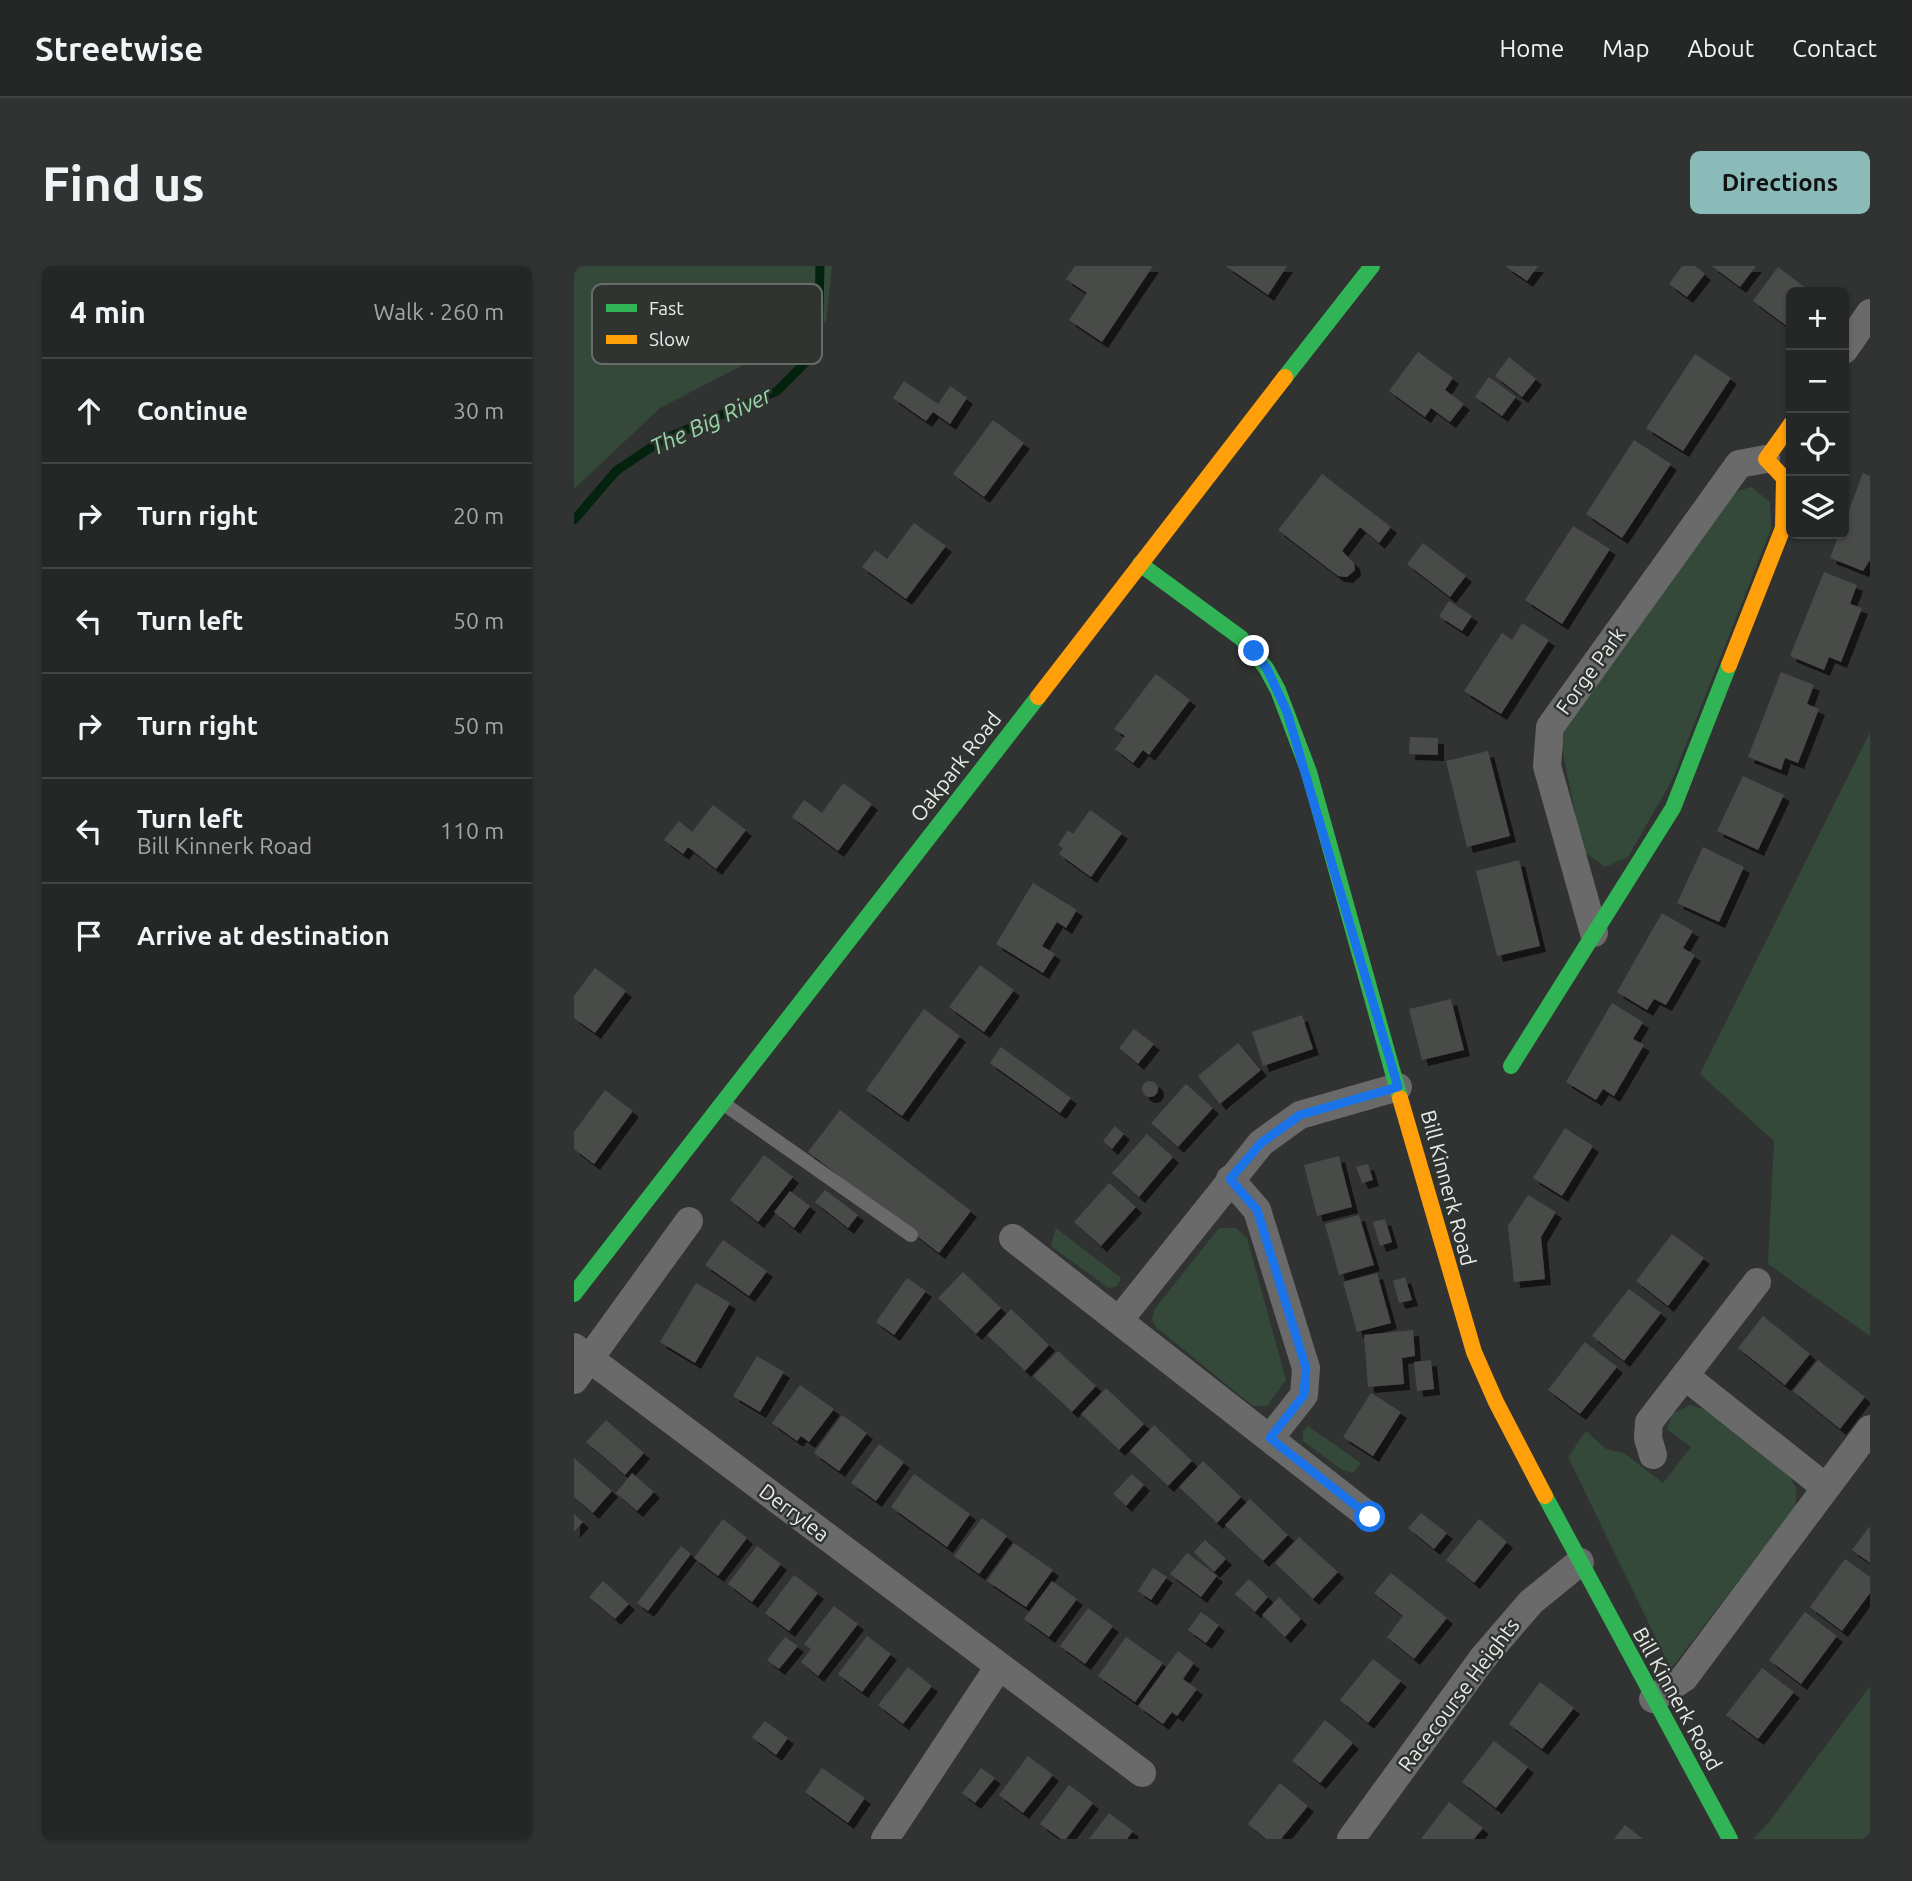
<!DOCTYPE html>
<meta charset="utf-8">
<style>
:root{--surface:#252626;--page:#313232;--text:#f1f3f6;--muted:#a3a5a7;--line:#424343;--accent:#8bbbb9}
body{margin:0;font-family:Ubuntu,sans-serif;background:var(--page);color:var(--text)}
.controls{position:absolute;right:21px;top:21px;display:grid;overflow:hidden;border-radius:10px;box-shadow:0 2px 5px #0004}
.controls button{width:63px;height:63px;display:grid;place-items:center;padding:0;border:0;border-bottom:2px solid var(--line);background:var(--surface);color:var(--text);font:35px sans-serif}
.stop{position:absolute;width:21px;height:21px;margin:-16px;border:5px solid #1a73e8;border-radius:50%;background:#fff}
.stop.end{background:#1a73e8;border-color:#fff;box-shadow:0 2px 7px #0008}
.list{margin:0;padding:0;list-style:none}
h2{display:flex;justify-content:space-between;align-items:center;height:91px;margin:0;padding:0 28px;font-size:30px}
h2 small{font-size:23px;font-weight:400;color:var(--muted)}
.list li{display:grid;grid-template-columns:46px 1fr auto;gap:21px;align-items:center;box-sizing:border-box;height:105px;padding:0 28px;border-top:2px solid var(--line)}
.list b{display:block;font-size:26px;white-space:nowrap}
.list p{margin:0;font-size:23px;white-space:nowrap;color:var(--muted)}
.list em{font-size:23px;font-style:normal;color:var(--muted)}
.icon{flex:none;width:38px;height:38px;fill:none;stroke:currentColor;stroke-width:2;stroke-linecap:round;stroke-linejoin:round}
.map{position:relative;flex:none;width:1296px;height:1573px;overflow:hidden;border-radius:10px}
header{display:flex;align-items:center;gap:42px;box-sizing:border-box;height:98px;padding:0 35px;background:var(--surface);border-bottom:2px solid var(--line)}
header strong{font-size:33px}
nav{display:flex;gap:38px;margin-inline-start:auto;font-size:24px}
.intro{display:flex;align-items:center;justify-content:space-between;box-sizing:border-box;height:168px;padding:0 42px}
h1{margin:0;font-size:49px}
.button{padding:18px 32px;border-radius:10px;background:var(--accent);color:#111;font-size:24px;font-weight:700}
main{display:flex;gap:42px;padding:0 42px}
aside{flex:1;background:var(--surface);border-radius:10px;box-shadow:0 2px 5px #0004}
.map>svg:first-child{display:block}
.green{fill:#34493a}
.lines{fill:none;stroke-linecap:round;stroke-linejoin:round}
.stream{stroke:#04230f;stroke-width:9}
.building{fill:#4a4b4a;filter:url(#shadow)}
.lane{stroke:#696a69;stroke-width:14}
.street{stroke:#696a69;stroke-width:28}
.fast{stroke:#30b455;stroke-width:16}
.slow{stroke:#ff9f0a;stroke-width:16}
.route{stroke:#1a73e8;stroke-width:9}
.labels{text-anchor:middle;stroke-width:5;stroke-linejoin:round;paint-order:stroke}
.street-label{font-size:21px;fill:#e8ebe8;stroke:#303431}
.water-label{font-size:23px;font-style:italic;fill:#98d5a9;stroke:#303431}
.key{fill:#303431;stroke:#676b68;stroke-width:2}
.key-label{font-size:19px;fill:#e8ebe8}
</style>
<header>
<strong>Streetwise</strong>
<nav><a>Home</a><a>Map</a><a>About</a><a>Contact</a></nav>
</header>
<div class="intro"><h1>Find us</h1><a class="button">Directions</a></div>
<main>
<aside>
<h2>4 min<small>Walk · 260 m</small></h2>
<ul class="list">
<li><svg class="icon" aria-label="ahead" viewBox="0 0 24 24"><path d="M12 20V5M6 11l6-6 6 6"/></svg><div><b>Continue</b></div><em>30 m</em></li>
<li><svg class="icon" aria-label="right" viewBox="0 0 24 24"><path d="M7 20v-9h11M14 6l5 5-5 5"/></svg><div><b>Turn right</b></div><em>20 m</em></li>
<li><svg class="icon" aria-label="left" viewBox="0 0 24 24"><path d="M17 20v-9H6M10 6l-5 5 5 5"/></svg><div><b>Turn left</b></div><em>50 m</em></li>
<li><svg class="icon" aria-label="right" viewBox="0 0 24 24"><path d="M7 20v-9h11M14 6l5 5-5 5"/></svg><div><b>Turn right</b></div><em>50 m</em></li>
<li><svg class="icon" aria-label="left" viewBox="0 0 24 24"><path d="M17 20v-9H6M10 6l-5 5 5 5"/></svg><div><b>Turn left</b><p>Bill Kinnerk Road</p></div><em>110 m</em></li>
<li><svg class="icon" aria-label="arrive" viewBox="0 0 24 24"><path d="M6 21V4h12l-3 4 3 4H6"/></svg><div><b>Arrive at destination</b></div></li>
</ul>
</aside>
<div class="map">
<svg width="1296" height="1573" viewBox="0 0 1296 1573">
<defs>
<filter id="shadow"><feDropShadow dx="6" dy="6" stdDeviation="0" flood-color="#0009"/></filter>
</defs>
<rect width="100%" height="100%" fill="#313332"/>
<path class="green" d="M0 0H258L252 56 86 142 0 223Z
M1177 221 1196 236 1197 263 1098 514 1054 591 1031 601 1009 585 988 483 991 463 1161 226Z
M1296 466V1070L1194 998 1200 875 1126 808Z
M482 962 547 1012 543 1020 535 1022 477 980Z
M645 962H662L673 972 712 1114 693 1140H679L582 1061 578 1054 580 1044Z
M1116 1139 1139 1146 1213 1206 1222 1222V1240L1097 1403 994 1191 1012 1165 1032 1183 1050 1187 1089 1217 1117 1181 1093 1163 1098 1148Z
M734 1160 787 1197 779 1207 768 1204 729 1175V1165Z
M1296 1420V1573H1179L1196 1555Z"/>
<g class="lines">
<path class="stream" d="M0 254 42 205 88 174 203 125 244 84 246 0"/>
</g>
<path class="building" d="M501 0H579L528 76 495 54 513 27 492 13Z
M652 0H713L694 29Z
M931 0H964L953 15Z
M1108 0H1121L1131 8 1113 31 1095 18Z
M1138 0H1182L1166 21Z
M1204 1 1237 26H1217V63L1179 35Z
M844 86 879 112 871 124 890 138 876 156 857 142 851 151 815 125Z
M1121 88 1157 112 1109 185 1072 162Z
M935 91 962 113 948 131 921 110Z
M915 111 942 131 928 150 901 131Z
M330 115 364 138 376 120 393 132 376 158 359 146 352 155 319 132Z
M419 154 450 177 410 231 379 208Z
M1060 174 1097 198 1048 272 1012 248Z
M1289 207 1296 210V294L1289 305 1256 292 1265 268H1270V257Z
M748 208 817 261 805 277 786 261 768 285 780 297 781 304 773 311 764 310 704 264Z
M340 257 372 280 332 333 288 301 301 284 313 293Z
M999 260 1036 283 988 358 951 334Z
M849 277 892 310 876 331 833 298Z
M1250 306 1283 319 1276 338 1288 342 1267 396 1255 391 1250 404 1216 390Z
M875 335 898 350 888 365 865 350Z
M948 357 975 374 927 448 890 425 928 367 938 374Z
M1207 406 1240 419 1233 438 1245 443 1224 497 1211 492 1207 504 1174 491Z
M582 408 616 434 575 489 569 484 559 497 541 483 551 470 540 463Z
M836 471 864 472V489L835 488Z
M914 485 936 570 893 581 872 495Z
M1169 510 1210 529 1184 584 1143 565Z
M269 517 298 538 264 585 218 551 230 534 248 547Z
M139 539 172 564 142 603 114 581 109 588 90 574 105 555 118 566Z
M516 544 548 567 517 611 485 588 489 582 484 579 494 564 499 568Z
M1129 581 1170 601 1145 656 1103 637Z
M945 594 966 680 923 690 902 605Z
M459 617 503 644 492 662 483 656 468 680 481 688 469 707 422 678Z
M1088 647 1119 665 1109 682 1121 689 1092 739 1080 733 1073 744 1043 726Z
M406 699 440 724 410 766 375 741Z
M21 702 52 725 21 767 0 752V730Z
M877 733 890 784 848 794 835 743Z
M1038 737 1069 756 1059 773 1070 779 1040 830 1029 823 1022 834 992 816Z
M350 743 386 770 328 850 292 824Z
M728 749 739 783 689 800 678 766Z
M560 763 580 778 564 798 545 782Z
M664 777 687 804 646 838 624 810Z
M427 781 497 832 486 847 416 797Z
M568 823a8 8 0 1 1 16 0a8 8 0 1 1-16 0Z
M612 818 639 842 604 881 577 857Z
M31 824 59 845 20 898 0 883V866Z
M266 844 397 945 365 987 234 886Z
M541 860 550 868 538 883 529 875Z
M991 862 1019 880 988 930 959 912Z
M573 868 599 891 565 931 538 907Z
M190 889 219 911 184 956 156 934Z
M765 890 778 941 743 950 730 899Z
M794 898 799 914 788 917 782 901Z
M535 917 562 941 527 980 500 956Z
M251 924 284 949 274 962 241 936Z
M216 925 236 940 220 962 200 946Z
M954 929 982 946 967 971 971 1013 940 1016 934 960Z
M785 949 800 999 765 1009 751 958Z
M811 953 818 976 806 980 799 956Z
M1098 968 1130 992 1094 1040 1062 1015Z
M149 974 193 1005 175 1030 131 999Z
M389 1006 427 1042 402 1068 364 1032Z
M803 1007 817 1057 783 1066 769 1016Z
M831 1011 838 1034 825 1037 819 1015Z
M333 1012 352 1025 320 1069 302 1056Z
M122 1017 156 1037 121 1097 86 1076Z
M1055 1023 1087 1047 1050 1095 1018 1070Z
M437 1043 475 1079 451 1105 413 1069Z
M1189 1050 1236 1088 1211 1119 1164 1082Z
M839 1064 841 1090 828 1092 830 1118 794 1121 790 1069Z
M1011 1076 1043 1101 1006 1148 974 1124Z
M484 1085 522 1120 498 1146 459 1110Z
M183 1090 210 1106 186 1146 159 1130Z
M857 1094 860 1123 843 1125 840 1096Z
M1244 1094 1291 1131 1266 1163 1219 1125Z
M226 1119 260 1143 235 1176 227 1170 223 1175 198 1157Z
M532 1122 570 1158 545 1184 507 1148Z
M797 1127 827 1146 799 1190 769 1171Z
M268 1149 293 1167 265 1205 240 1187Z
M32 1154 70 1187 51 1209 12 1176Z
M580 1159 618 1195 594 1220 556 1185Z
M305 1178 330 1196 302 1235 277 1217Z
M0 1192 38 1225 19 1247 0 1231Z
M629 1195 667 1231 643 1257 605 1221Z
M58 1207 80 1226 63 1245 42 1227Z
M340 1208 396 1248 373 1281 317 1241Z
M558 1208 570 1219 552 1240 539 1228Z
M676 1233 714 1269 689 1295 651 1259Z
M847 1247 873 1267 860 1283 834 1262Z
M0 1248 9 1256 0 1266Z
M408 1252 433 1270 405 1308 380 1290Z
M149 1253 173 1272 144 1310 120 1292Z
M905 1253 933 1276 900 1317 872 1294Z
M1296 1260V1297L1278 1284Z
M725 1271 764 1306 739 1333 701 1297Z
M631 1274 652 1293 640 1306 620 1286Z
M440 1277 479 1304 452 1341 413 1315Z
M107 1280 117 1288 74 1345 63 1337Z
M183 1280 207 1298 178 1336 154 1318Z
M613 1287 643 1310 627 1331 596 1308Z
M1271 1293 1296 1311V1327L1268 1365 1236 1341Z
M579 1302 593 1311 577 1334 564 1325Z
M817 1307 873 1352 840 1393 813 1371 829 1350 800 1327Z
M220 1309 244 1327 215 1365 191 1347Z
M675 1313 694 1331 681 1346 661 1328Z
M29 1315 55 1338 41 1353 15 1331Z
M478 1315 503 1333 475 1371 450 1353Z
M705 1331 727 1353 711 1371 688 1349Z
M260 1340 284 1358 244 1410 227 1396 237 1383 230 1378Z
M514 1342 539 1360 511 1398 486 1380Z
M627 1346 645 1359 632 1377 614 1364Z
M1231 1346 1263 1370 1227 1418 1195 1394Z
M293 1370 317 1388 288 1426 264 1408Z
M211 1371 224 1380 205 1403 193 1394Z
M552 1371 589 1397 561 1436 524 1410Z
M604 1385 620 1397 609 1413 623 1423 603 1450 598 1446 589 1458 564 1440Z
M799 1393 827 1415 794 1457 766 1434Z
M334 1401 358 1420 329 1458 304 1439Z
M1188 1402 1220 1426 1184 1473 1152 1449Z
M966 1416 1000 1442 968 1483 935 1458Z
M751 1454 779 1477 746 1517 718 1495Z
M191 1455 214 1472 202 1489 178 1471Z
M920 1475 954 1501 922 1542 888 1516Z
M454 1490 479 1509 449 1547 425 1529Z
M248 1502 291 1532 274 1557 231 1526Z
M407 1502 421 1512 401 1537 388 1527Z
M706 1517 734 1540 707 1573H692L674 1558Z
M495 1519 519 1537 492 1573H487L466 1558Z
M875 1536 909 1562 900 1573H847Z
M535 1547 559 1565 553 1573H515Z
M1051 1559 1069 1573H1040Z"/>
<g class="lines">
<path class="lane" d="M150 838 337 969"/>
<path class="street" d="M1270 84 1296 47
M1020 667 973 500 976 461 1165 198 1192 193
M656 913 683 944 732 1102 730 1129 696 1172
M439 972 796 1251
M546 1053 687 877 726 849 824 821
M0 1081 568 1507
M1111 1110 1251 1221
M0 1114 115 955
M1079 1189 1074 1172 1075 1156 1183 1016
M1079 1433 1110 1412 1296 1163
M311 1573 424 1402
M777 1573 908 1393 957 1336 1006 1296"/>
<path class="fast" d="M711 111 798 0
M566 298 667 372 692 402 704 424 735 506 826 832
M937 800 1099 542 1155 399
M0 1028 464 431
M971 1230 1156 1573"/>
<path class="slow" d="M1155 399 1209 262 1210 212 1192 193 1217 158
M464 431 711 111
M826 832 900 1086 922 1136 971 1230"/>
</g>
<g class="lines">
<path class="route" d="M680 385 693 403 713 446 824 821 726 849 687 877 656 913 683 944 732 1102 730 1129 696 1172 796 1251"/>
</g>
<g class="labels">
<g class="street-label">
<text transform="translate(1017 405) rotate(-54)" y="7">Forge Park</text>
<text transform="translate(382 501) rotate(-52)" y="7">Oakpark Road</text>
<text transform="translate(874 922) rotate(75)" y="7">Bill Kinnerk Road</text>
<text transform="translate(220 1247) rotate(37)" y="7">Derrylea</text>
<text transform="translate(885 1429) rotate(-53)" y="7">Racecourse Heights</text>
<text transform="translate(1103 1433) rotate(61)" y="7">Bill Kinnerk Road</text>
</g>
<g class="water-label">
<text transform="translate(137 155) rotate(-25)" y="8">The Big River</text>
</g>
</g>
<rect x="18" y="18" width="230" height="80" rx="10" class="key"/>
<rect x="32" y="38" width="31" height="8" fill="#30b455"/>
<rect x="32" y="69" width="31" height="9" fill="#ff9f0a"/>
<g class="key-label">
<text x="75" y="49">Fast</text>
<text x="75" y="80">Slow</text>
</g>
</svg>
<div class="controls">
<button>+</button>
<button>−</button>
<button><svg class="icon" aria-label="locate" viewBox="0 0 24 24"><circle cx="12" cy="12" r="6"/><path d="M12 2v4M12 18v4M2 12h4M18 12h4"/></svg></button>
<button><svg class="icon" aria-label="layers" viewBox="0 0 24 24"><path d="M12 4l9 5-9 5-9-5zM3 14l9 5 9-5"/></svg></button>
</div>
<div class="stop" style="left:796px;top:1251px"></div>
<div class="stop end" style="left:680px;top:385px"></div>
</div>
</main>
